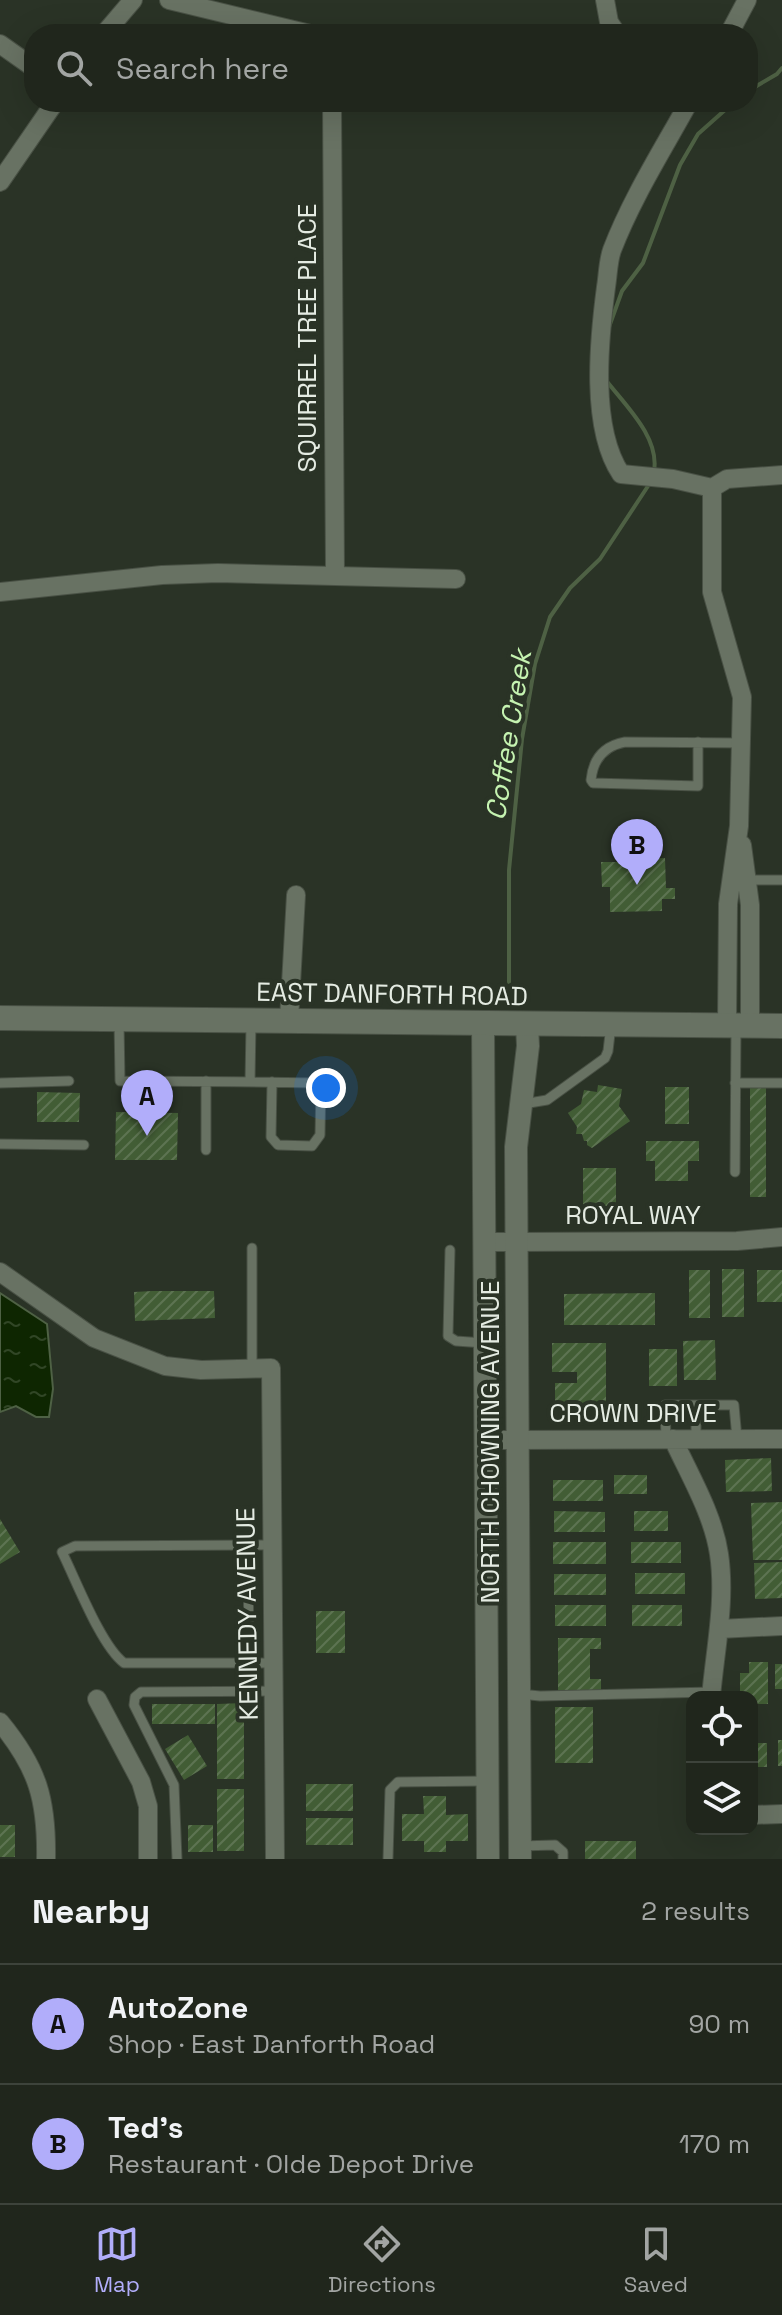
<!DOCTYPE html>
<meta charset="utf-8">
<style>
:root{--surface:#20261c;--page:#2d3229;--text:#f1f3f6;--muted:#a2a5a3;--line:#3d433b;--accent:#b1adfa}
body{margin:0;font-family:"Space Grotesk",sans-serif;background:var(--page);color:var(--text)}
.controls{position:absolute;right:24px;bottom:24px;display:grid;overflow:hidden;border-radius:16px;box-shadow:0 8px 32px #0002}
.controls button{width:72px;height:72px;display:grid;place-items:center;padding:0;border:0;border-bottom:2px solid var(--line);background:var(--surface);color:var(--text);font:40px sans-serif}
.you{position:absolute;left:326px;top:1088px;width:28px;height:28px;margin:-20px;border:6px solid #fff;border-radius:50%;background:#1a73e8;box-shadow:0 0 0 12px #1a73e833}
.badge{display:grid;place-items:center;width:52px;height:52px;border-radius:50%;background:var(--accent);color:#111;font-size:26px;font-weight:700}
.pin{position:absolute;translate:-50% -66px;filter:drop-shadow(0 2px 4px #0008)}
.pin::after{content:'';position:absolute;top:42px;width:28px;height:24px;background:inherit;clip-path:polygon(0 0,100% 0,50% 100%)}
.list{margin:0;padding:0;list-style:none}
h2{display:flex;justify-content:space-between;align-items:center;height:104px;margin:0;padding:0 32px;font-size:34px}
h2 small{font-size:26px;font-weight:400;color:var(--muted)}
.list li{display:grid;grid-template-columns:52px 1fr auto;gap:24px;align-items:center;box-sizing:border-box;height:120px;padding:0 32px;border-top:2px solid var(--line)}
.list b{display:block;font-size:30px;white-space:nowrap}
.list p{margin:0;font-size:26px;white-space:nowrap;color:var(--muted)}
.list em{font-size:26px;font-style:normal;color:var(--muted)}
.icon{flex:none;width:44px;height:44px;fill:none;stroke:currentColor;stroke-width:2;stroke-linecap:round;stroke-linejoin:round}
.map{position:relative;flex:none;width:782px;height:1859px;overflow:hidden}
.search{position:absolute;background:var(--surface);box-shadow:0 8px 32px #0002;left:24px;right:24px;top:24px;height:88px;display:flex;align-items:center;gap:20px;box-sizing:border-box;padding:0 28px;border-radius:32px;color:var(--muted);font-size:30px}
.sheet{height:344px;background:var(--surface)}
nav{display:flex;justify-content:space-around;align-items:center;box-sizing:border-box;height:112px;border-top:2px solid var(--line);background:var(--surface);font-size:22px;color:var(--muted)}
nav a{display:grid;justify-items:center;gap:4px}
nav .on{color:var(--accent)}
.map>svg:first-child{display:block}
.water{fill:url(#water-ripples);stroke:#4e6144;stroke-width:2}
.lines{fill:none;stroke-linecap:round;stroke-linejoin:round}
.stream{stroke:#4e6144;stroke-width:4}
.building{fill:url(#building-hatch)}
.service-casing{stroke:#495145;stroke-width:11}
.minor-casing{stroke:#495145;stroke-width:20}
.tertiary-casing{stroke:#495145;stroke-width:24}
.secondary-casing{stroke:#495145;stroke-width:26}
.service{stroke:#687263;stroke-width:9}
.minor{stroke:#687263;stroke-width:18}
.tertiary{stroke:#687263;stroke-width:22}
.secondary{stroke:#687263;stroke-width:24}
.labels{text-anchor:middle;stroke-width:8;stroke-linejoin:round;paint-order:stroke}
.street-label{font-size:26px;fill:#e4ebe2;stroke:#2a3326}
.water-label{font-size:28px;font-style:italic;fill:#c5f3b1;stroke:#2a3326}
</style>
<div class="map">
<svg width="782" height="1859" viewBox="0 0 782 1859">
<defs>
<pattern id="water-ripples" width="26" height="14" patternUnits="userSpaceOnUse" patternTransform="scale(2)"><rect width="26" height="14" fill="#0e2601"/><path d="M2 4q2-2 4 0t4 0M15 11q2-2 4 0t4 0" fill="none" stroke="#314626"/></pattern>
<pattern id="building-hatch" width="6" height="6" patternUnits="userSpaceOnUse" patternTransform="scale(2)"><rect width="6" height="6" fill="#425d35"/><path d="M-1 1l2-2M0 6l6-6M5 7l2-2" fill="none" stroke="#5d7452"/></pattern>
</defs>
<rect width="100%" height="100%" fill="#2a3326"/>
<path class="water" d="M0 1293 47 1324 53 1389 49 1417H36L16 1406 0 1412Z"/>
<g class="lines">
<path class="stream" d="M748 91 777 74 782 68
M609 327 622 291 643 263 680 165 698 134 734 102
M605 379C624 404 660 437 654 471
M509 982V870L522 739 535 664 550 617 570 588 600 559 650 483"/>
</g>
<path class="building" d="M665 858 666 888H675V899H662V911L610 912V887H602L601 862H637V859Z
M598 1085 622 1089 619 1106 630 1121 592 1148 587 1145V1141H584L582 1134H576L577 1127 568 1113 581 1104 584 1090 597 1092Z
M665 1087H689V1124H665Z
M750 1087H766V1197H750Z
M37 1092 80 1093 79 1122H37Z
M116 1112 178 1113 177 1160H115Z
M646 1141H699V1161H688V1181H655V1161H646Z
M583 1168H616V1206H583Z
M722 1269H744V1317H722Z
M689 1270H710V1318H689Z
M757 1270H782V1302H757Z
M152 1291H214L215 1318 135 1321 134 1292Z
M655 1293V1325H564V1294Z
M715 1340 716 1380H684L683 1341Z
M552 1343H606V1407H555V1383H577V1372H552Z
M649 1349H677V1386H649Z
M771 1458 772 1491 726 1492 725 1460Z
M614 1475H647V1494H614Z
M553 1480H603V1501H553Z
M782 1502V1560H753L751 1503Z
M554 1511 605 1512V1532H554Z
M634 1511H668V1531H634Z
M0 1519 20 1552 0 1564Z
M553 1542H606V1564H553Z
M631 1542H681V1563H631Z
M782 1562V1598L755 1599 754 1563Z
M635 1573H685V1594H635Z
M554 1574H606V1595H554Z
M555 1605H606V1626H555Z
M632 1605H682V1626H632Z
M316 1611H345V1653H316Z
M558 1638H601V1649H590V1679H601V1692H558Z
M749 1662H768V1704H752V1697H740V1673H749Z
M775 1664H782V1689H775Z
M244 1703V1779H217V1704Z
M152 1704H215V1724H152Z
M555 1707H593V1763H555Z
M188 1735 207 1766 184 1780 165 1749Z
M778 1740H782V1766H778Z
M752 1743H767V1767H752Z
M306 1784H353V1811H306Z
M217 1789H244V1851H217Z
M423 1796H446V1815L468 1814V1841H446V1852H424V1841H402V1814H424Z
M306 1818H353V1845H306Z
M0 1825H15V1857H0Z
M188 1825H213V1852H188Z
M585 1841H636V1859H585Z"/>
<g class="lines">
<g class="service-casing">
<path id="service" d="M698 742V786L593 783 591 780C593 759 604 746 625 742L742 743
M748 880H782
M119 1022 120 1081C187 1081 254 1082 321 1083L320 1135 312 1146 278 1145 271 1137 272 1082
M206 1081V1150
M250 1082 251 1023
M0 1083 69 1081
M735 1083H782
M523 1104 547 1100 605 1058 608 1051 611 1025
M0 1144 84 1145
M735 1172 736 1026
M252 1248V1368
M450 1250 448 1336 456 1341 484 1343
M696 1405V1439
M666 1439 665 1405H734L737 1439
M248 1545 249 1663
M272 1545 75 1546 62 1552C76 1580 101 1646 124 1663H273
M520 1694 540 1696 712 1692
M520 1846 555 1845 563 1852V1859
M177 1859 174 1785 134 1705 135 1697 141 1692 274 1691
M388 1859 390 1790 398 1782 487 1781"/>
</g>
<g class="minor-casing">
<path id="minor" d="M169 0 310 34
M605 0 609 22 617 34
M104 34 133 0
M729 34 747 0
M0 44 34 68
M332 102 335 574
M689 102C662 151 632 198 612 250 608 261 608 275 606 287 599 340 590 428 621 474L673 479 712 488
M0 182 55 102
M712 488V592L742 697 739 826 728 904 727 1026
M712 488 727 479 782 475
M0 592 162 575 218 573 456 579
M742 845 750 905V1026
M289 1020 296 895
M484 1242 737 1241 782 1237
M0 1272 94 1338 165 1366 201 1370 271 1368 275 1859
M673 1439C690 1476 713 1514 719 1554 726 1601 715 1650 711 1697
M485 1440 782 1439
M719 1629 782 1626
M97 1699 141 1782 148 1806V1859
M0 1722C38 1768 47 1800 46 1859
M752 1815 782 1814"/>
</g>
<g class="tertiary-casing">
<path id="tertiary" d="M483 1024 488 1859
M520 1859 516 1147 528 1046 527 1025"/>
</g>
<g class="secondary-casing">
<path id="secondary" d="M0 1018 782 1026"/>
</g>
<use href="#service" class="service"/>
<use href="#minor" class="minor"/>
<use href="#tertiary" class="tertiary"/>
<use href="#secondary" class="secondary"/>
</g>
<g class="labels">
<g class="street-label">
<text transform="translate(307 338) rotate(-90)" y="9">SQUIRREL TREE PLACE</text>
<text transform="translate(392 994) rotate(1)" y="9">EAST DANFORTH ROAD</text>
<text x="633" y="1224">ROYAL WAY</text>
<text x="633" y="1422">CROWN DRIVE</text>
<text transform="translate(490 1442) rotate(-90)" y="9">NORTH CHOWNING AVENUE</text>
<text transform="translate(247 1614) rotate(-91)" y="9">KENNEDY AVENUE</text>
</g>
<g class="water-label">
<text transform="translate(508 735) rotate(-81)" y="10">Coffee Creek</text>
</g>
</g>
</svg>
<div class="controls">
<button><svg class="icon" aria-label="locate" viewBox="0 0 24 24"><circle cx="12" cy="12" r="6"/><path d="M12 2v4M12 18v4M2 12h4M18 12h4"/></svg></button>
<button><svg class="icon" aria-label="layers" viewBox="0 0 24 24"><path d="M12 4l9 5-9 5-9-5zM3 14l9 5 9-5"/></svg></button>
</div>
<div class="you"></div>
<div class="pin badge" style="left:147px;top:1136px">A</div>
<div class="pin badge" style="left:637px;top:885px">B</div>
<div class="search"><svg class="icon" aria-label="search" viewBox="0 0 24 24"><circle cx="10" cy="10" r="6"/><path d="M15 15l6 6"/></svg>Search here</div>
</div>
<section class="sheet">
<h2>Nearby<small>2 results</small></h2>
<ul class="list">
<li><span class="badge">A</span><div><b>AutoZone</b><p>Shop · East Danforth Road</p></div><em>90 m</em></li>
<li><span class="badge">B</span><div><b>Ted's</b><p>Restaurant · Olde Depot Drive</p></div><em>170 m</em></li>
</ul>
</section>
<nav>
<a class="on"><svg class="icon" aria-label="map" viewBox="0 0 24 24"><path d="M3 6l6-2 6 2 6-2v14l-6 2-6-2-6 2zM9 4v14M15 6v14"/></svg>Map</a>
<a><svg class="icon" aria-label="directions" viewBox="0 0 24 24"><path d="M12 3l9 9-9 9-9-9zM9 14v-3h6M13 9l2 2-2 2"/></svg>Directions</a>
<a><svg class="icon" aria-label="saved" viewBox="0 0 24 24"><path d="M7 4h10v16l-5-4-5 4z"/></svg>Saved</a>
</nav>
